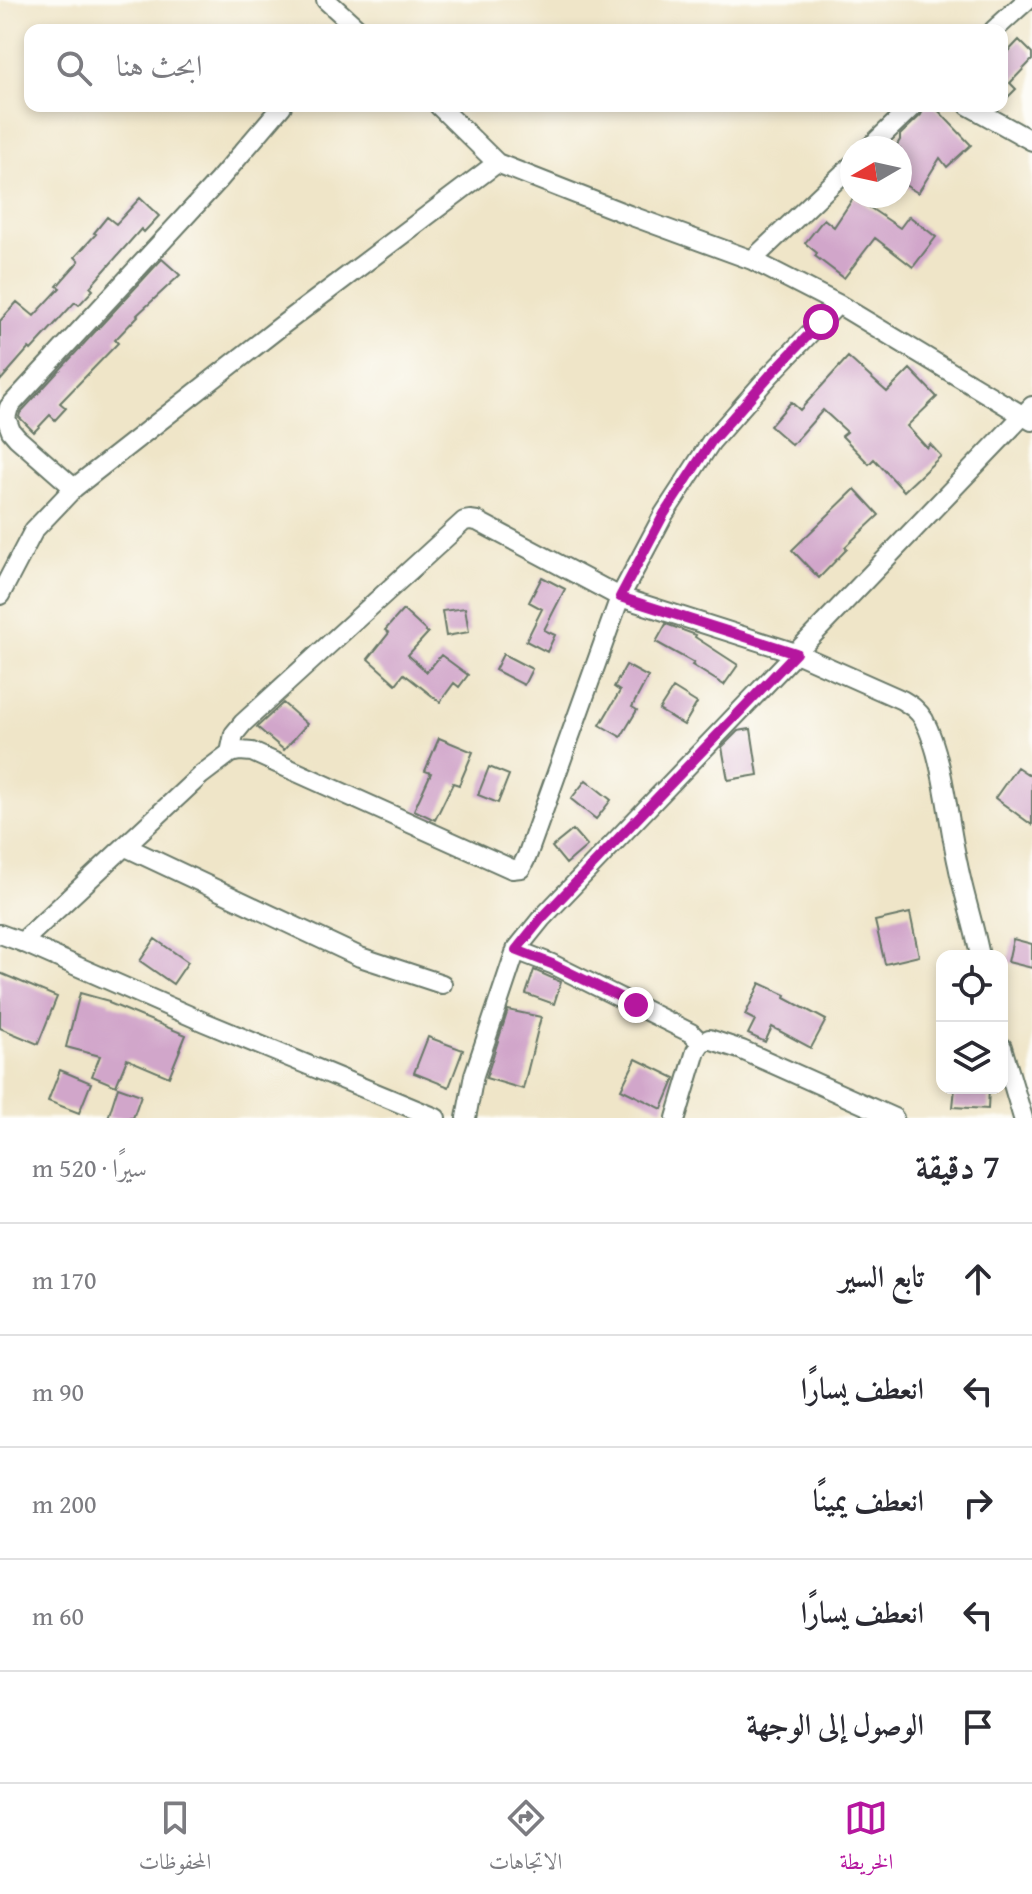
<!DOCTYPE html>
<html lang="ar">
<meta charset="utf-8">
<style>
:root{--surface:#fff;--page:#f7f7f7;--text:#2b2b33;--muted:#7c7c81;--line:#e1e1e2;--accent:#b5179e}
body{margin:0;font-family:"Gentium Book Plus",Amiri,serif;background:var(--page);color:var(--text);direction:rtl}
.controls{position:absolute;right:24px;bottom:24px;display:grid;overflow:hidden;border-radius:16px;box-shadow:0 4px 12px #0003}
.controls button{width:72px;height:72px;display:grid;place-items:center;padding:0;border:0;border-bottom:2px solid var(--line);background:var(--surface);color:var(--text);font:40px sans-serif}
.compass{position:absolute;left:840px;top:136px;width:72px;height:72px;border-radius:50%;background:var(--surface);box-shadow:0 4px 12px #0003;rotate:261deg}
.stop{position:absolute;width:24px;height:24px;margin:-18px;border:6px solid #b5179e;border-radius:50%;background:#fff}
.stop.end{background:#b5179e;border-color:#fff;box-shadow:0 2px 8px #0008}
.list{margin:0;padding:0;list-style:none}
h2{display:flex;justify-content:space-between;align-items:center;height:104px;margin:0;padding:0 32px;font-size:34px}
h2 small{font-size:26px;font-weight:400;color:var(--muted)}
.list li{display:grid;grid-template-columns:52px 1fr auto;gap:24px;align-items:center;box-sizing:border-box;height:112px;padding:0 32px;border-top:2px solid var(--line)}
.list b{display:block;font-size:30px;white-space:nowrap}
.list em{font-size:26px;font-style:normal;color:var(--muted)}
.icon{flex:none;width:44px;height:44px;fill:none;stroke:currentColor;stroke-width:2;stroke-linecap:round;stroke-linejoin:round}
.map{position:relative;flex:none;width:1032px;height:1118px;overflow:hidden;direction:ltr}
.search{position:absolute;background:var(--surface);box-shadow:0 4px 12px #0003;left:24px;right:24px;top:24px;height:88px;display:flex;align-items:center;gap:20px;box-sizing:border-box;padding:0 28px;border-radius:16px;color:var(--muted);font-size:30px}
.sheet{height:664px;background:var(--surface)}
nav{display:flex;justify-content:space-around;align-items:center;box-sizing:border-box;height:112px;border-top:2px solid var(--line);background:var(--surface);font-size:22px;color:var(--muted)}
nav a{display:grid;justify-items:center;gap:4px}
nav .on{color:var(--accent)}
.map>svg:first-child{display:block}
.building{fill:#d1a6ca}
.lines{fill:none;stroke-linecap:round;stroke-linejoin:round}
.minor-casing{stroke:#687868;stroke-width:22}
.minor{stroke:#fff;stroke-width:18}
.route{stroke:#b5179e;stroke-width:10}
</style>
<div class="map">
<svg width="1032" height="1118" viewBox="0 0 1032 1118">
<rect width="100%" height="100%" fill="#fdfcf7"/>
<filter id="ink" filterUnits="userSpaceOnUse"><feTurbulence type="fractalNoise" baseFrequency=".0125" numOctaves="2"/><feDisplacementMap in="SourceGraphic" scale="16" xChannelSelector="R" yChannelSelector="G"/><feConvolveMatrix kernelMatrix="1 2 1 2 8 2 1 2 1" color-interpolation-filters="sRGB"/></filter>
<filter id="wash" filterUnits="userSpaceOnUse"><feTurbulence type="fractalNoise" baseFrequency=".006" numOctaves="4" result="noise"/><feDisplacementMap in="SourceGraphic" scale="32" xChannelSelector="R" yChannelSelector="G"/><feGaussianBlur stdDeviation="1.8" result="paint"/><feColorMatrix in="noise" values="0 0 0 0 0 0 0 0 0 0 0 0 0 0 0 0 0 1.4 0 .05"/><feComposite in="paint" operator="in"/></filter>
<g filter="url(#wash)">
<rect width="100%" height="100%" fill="#efe5c8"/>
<g id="blocks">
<path class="building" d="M1019 40 1032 53V60L1010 83 1016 89 1002 103V58Z
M925 106H934L971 145 947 167 940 158 918 193 900 182V148H895L900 140V135L921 115Z
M854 197 900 228 909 216 936 237 913 267 875 238 844 278 815 256 817 253 805 243 824 219 834 227Z
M140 198 159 216 144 232 141 229 90 287 93 290 79 305 75 302 31 350 29 348 0 381V321L17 302 34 316 60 288 57 286 79 261 75 257 96 234 94 233 107 217 116 224Z
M162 259 180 275 137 315 138 316 115 340 118 343 60 403 66 408 55 420 50 415 34 432 19 417 20 413Z
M848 357 887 392 910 369 937 397 907 426 927 448 930 444 941 456 904 491 874 459 869 464 842 436 847 432 823 410 792 445 770 426 791 402 800 410Z
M855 489 879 515 845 547 847 549 819 578 792 550Z
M542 577 565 589 544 630 555 635 547 652 526 641 542 609 529 602Z
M465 608 469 632 446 636 442 611Z
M403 610 428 633 408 655 427 672 441 655 468 675 459 687 454 683 440 702 404 674 396 684 368 659 389 633 385 630Z
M666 624 696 635 695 637 738 665 724 685 692 665 694 663 656 642Z
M503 654 532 669 524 685 495 670Z
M626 665 648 677 632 707 637 710 621 737 600 725 620 691 614 687Z
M673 688 697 703 684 725 659 710Z
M283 703 307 724 284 750 257 727Z
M751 729 758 775 728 780 722 747 738 731Z
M439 738 473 752 459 785 453 783 435 820 414 810 431 773 425 771Z
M489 767 509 775 498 803 478 795Z
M1017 767 1032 777V825L995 798Z
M586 780 611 800 596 819 571 799Z
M573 830 587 846 566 864 552 847Z
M910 913 919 956 885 964 875 921Z
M155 939 188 962 173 984 140 961Z
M1013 939 1032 944V968L1008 962Z
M534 970 561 982 554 1004 526 994Z
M0 973 57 997 38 1044 0 1028Z
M760 983 786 995 785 998 826 1020 811 1048 772 1027 765 1042 748 1034 755 1020 745 1015Z
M80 993 109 1001V1003L186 1035 169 1077 127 1059 116 1086 92 1076 100 1056 66 1047Z
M508 1010 541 1017 523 1089 486 1078Z
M428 1037 463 1050 449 1087 414 1073Z
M636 1059 675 1078 662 1109 621 1089Z
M60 1070 91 1083 79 1113 48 1101Z
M118 1087 141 1095 133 1118H108Z
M955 1088H989L988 1109 953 1107Z"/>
</g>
</g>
<g filter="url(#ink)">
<use href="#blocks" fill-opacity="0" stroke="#687868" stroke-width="2"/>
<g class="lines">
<g class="minor-casing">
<path id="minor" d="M326 0 359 30
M994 30 1027 0
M439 106 497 163 629 215 752 260 838 304 1032 421
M969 106 1032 141
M869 148 913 106
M752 260 852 165
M74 488 17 438 11 431 6 418 9 407 218 181 282 106
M0 595 34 530 74 488 281 326 497 163
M230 753 234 734 243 723 464 521 470 520 477 521 620 597 664 514 711 442 770 375 838 304
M126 847 360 957 442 984
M0 934 22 942 204 1022 436 1118
M22 942 201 775 230 753 240 751 252 752 512 869 521 868 527 856 620 597 796 653 902 700C912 706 918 710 924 720 944 758 948 823 958 865 964 896 974 925 980 956
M516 950 552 964 691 1033 701 1043
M1002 1047 1023 1118
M466 1118 474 1075 516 950 541 919 1032 406
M676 1118 696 1051 701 1043 709 1039 742 1050 894 1118"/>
</g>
<use href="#minor" class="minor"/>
</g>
</g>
<g class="lines" filter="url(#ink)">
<path class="route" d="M636 1005 552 964 516 950 541 919 796 653 620 597 664 514 711 442 770 375 821 322"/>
</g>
</svg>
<div class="controls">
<button><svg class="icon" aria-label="locate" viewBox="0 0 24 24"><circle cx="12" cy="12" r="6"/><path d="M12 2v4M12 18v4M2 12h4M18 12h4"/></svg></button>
<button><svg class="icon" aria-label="layers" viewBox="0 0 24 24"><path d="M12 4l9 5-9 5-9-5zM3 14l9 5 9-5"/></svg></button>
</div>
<svg class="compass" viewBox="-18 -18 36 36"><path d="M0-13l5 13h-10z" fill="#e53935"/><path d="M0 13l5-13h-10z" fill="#7c7c81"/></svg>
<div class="stop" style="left:821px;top:322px"></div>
<div class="stop end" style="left:636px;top:1005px"></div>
<div class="search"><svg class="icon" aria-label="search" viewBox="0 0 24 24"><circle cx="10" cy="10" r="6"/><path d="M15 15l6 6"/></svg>ابحث هنا</div>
</div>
<section class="sheet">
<h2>7 دقيقة<small>سيرًا · 520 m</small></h2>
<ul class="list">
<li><svg class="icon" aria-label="ahead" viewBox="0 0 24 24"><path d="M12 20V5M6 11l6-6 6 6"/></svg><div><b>تابع السير</b></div><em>170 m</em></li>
<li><svg class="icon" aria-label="left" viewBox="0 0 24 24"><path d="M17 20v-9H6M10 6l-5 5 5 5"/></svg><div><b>انعطف يسارًا</b></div><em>90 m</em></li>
<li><svg class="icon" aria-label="right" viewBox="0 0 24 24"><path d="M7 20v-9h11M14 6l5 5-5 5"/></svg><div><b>انعطف يمينًا</b></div><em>200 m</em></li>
<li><svg class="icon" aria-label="left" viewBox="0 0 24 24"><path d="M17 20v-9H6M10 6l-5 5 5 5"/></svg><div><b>انعطف يسارًا</b></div><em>60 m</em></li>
<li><svg class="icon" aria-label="arrive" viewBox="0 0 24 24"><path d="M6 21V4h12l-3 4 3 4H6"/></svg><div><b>الوصول إلى الوجهة</b></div></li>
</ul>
</section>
<nav>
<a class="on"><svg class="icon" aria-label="map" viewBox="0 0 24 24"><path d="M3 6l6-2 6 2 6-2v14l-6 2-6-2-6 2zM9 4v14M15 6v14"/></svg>الخريطة</a>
<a><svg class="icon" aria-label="directions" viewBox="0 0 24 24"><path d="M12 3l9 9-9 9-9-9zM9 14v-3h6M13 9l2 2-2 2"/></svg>الاتجاهات</a>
<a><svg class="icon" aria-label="saved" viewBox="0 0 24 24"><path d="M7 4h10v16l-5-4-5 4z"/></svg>المحفوظات</a>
</nav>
